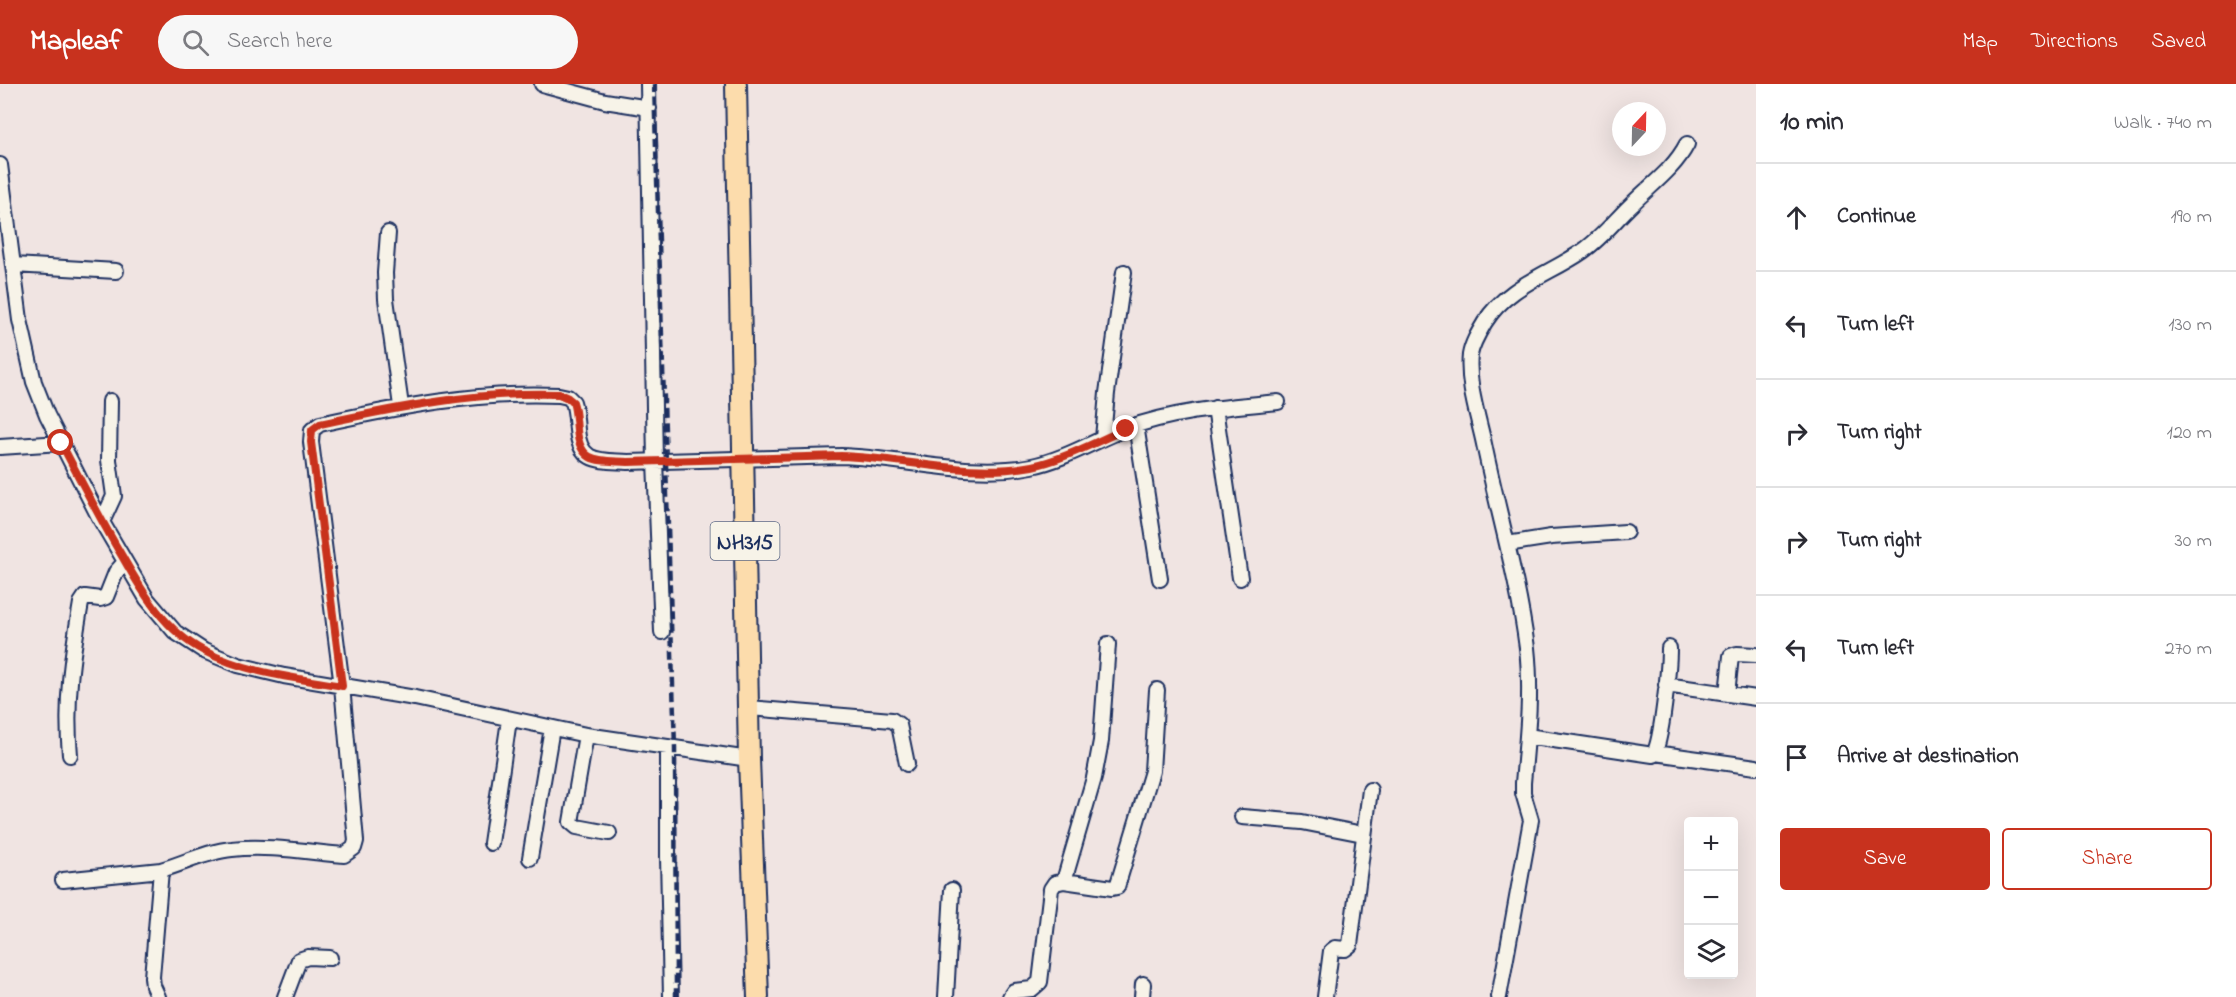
<!DOCTYPE html>
<meta charset="utf-8">
<style>
:root{--surface:#fff;--page:#f7f7f7;--text:#2b2b33;--muted:#7c7c81;--line:#e1e1e2;--accent:#c8321e}
body{margin:0;font-family:"Indie Flower",sans-serif;background:var(--page);color:var(--text)}
.controls{position:absolute;right:18px;bottom:18px;display:grid;overflow:hidden;border-radius:6px;box-shadow:0 6px 24px #0002}
.controls button{width:54px;height:54px;display:grid;place-items:center;padding:0;border:0;border-bottom:2px solid var(--line);background:var(--surface);color:var(--text);font:30px sans-serif}
.compass{position:absolute;left:1612px;top:18px;width:54px;height:54px;border-radius:50%;background:var(--surface);box-shadow:0 6px 24px #0002;rotate:22deg}
.stop{position:absolute;width:18px;height:18px;margin:-14px;border:4px solid #c8321e;border-radius:50%;background:#fff}
.stop.end{background:#c8321e;border-color:#fff;box-shadow:0 2px 6px #0008}
.list{margin:0;padding:0;list-style:none}
h2{display:flex;justify-content:space-between;align-items:center;height:78px;margin:0;padding:0 24px;font-size:26px}
h2 small{font-size:20px;font-weight:400;color:var(--muted)}
.list li{display:grid;grid-template-columns:39px 1fr auto;gap:18px;align-items:center;box-sizing:border-box;height:108px;padding:0 24px;border-top:2px solid var(--line)}
.list b{display:block;font-size:22px;white-space:nowrap}
.list em{font-size:20px;font-style:normal;color:var(--muted)}
.actions{display:flex;gap:12px;padding:18px 24px}
.actions a{flex:1;padding:14px 0;border:2px solid var(--accent);border-radius:6px;text-align:center;font-size:21px;color:var(--accent)}
.actions .main{background:var(--accent);color:#fff}
.icon{flex:none;width:33px;height:33px;fill:none;stroke:currentColor;stroke-width:2;stroke-linecap:round;stroke-linejoin:round}
.map{position:relative;flex:none;width:1756px;height:913px;overflow:hidden}
header{display:flex;align-items:center;gap:36px;box-sizing:border-box;height:84px;padding:0 30px;background:var(--accent);color:#fff}
header strong{font-size:28px}
nav{display:flex;gap:33px;margin-inline-start:auto;font-size:21px}
.search{width:420px;height:54px;background:var(--page);display:flex;align-items:center;gap:15px;box-sizing:border-box;padding:0 21px;border-radius:33px;color:var(--muted);font-size:22px}
main{display:flex}
aside{flex:1;background:var(--surface)}
.map>svg:first-child{display:block}
.lines{fill:none;stroke-linecap:round;stroke-linejoin:round}
.minor-casing{stroke:#1b2f5e;stroke-width:18}
.highway-casing{stroke:#1b2f5e;stroke-width:24}
.minor{stroke:#f7f3e8;stroke-width:14}
.highway{stroke:#fcdcac;stroke-width:20}
.rail{stroke:#1b2f5e;stroke-width:4.5;stroke-dasharray:9 4.5;stroke-linecap:butt}
.route{stroke:#c8321e;stroke-width:8}
.labels{text-anchor:middle;stroke-width:4.5;stroke-linejoin:round;paint-order:stroke}
.shield{fill:#f7f3e8;stroke:#5d6a87;stroke-width:1.5}
.shield-label{font-size:22px;font-weight:bold;fill:#1b2f5e}
</style>
<header>
<strong>Mapleaf</strong>
<div class="search"><svg class="icon" aria-label="search" viewBox="0 0 24 24"><circle cx="10" cy="10" r="6"/><path d="M15 15l6 6"/></svg>Search here</div>
<nav><a>Map</a><a>Directions</a><a>Saved</a></nav>
</header>
<main>
<div class="map">
<svg width="1756" height="913" viewBox="0 0 1756 913">
<rect width="100%" height="100%" fill="#f0e4e2"/>
<filter id="ink" filterUnits="userSpaceOnUse"><feTurbulence type="fractalNoise" baseFrequency=".0167" numOctaves="2"/><feDisplacementMap in="SourceGraphic" scale="12" xChannelSelector="R" yChannelSelector="G"/><feConvolveMatrix kernelMatrix="1 2 1 2 8 2 1 2 1" color-interpolation-filters="sRGB"/></filter>
<g filter="url(#ink)">
<g class="lines">
<g class="minor-casing">
<path id="minor" d="M542 0 605 17 649 24
M648 0 655 377 662 548
M0 81 20 236 34 298 47 331 99 433 147 515 175 548 204 567 238 581 284 592 415 614 586 651 749 675
M388 149 385 189 386 215 401 322
M14 181 116 187
M1215 324 1240 494
M1136 341 1160 495
M1103 354 1107 309 1124 188
M0 363 61 359
M102 438 114 412 109 376 110 317
M1507 460 1551 453 1626 448
M1666 601 1756 614
M1727 610 1731 572 1737 570 1756 571
M749 624 892 636 899 641 907 680
M586 651 571 738 577 743 609 749
M1527 652 1653 671C1662 659 1669 583 1669 564
M668 663V773L671 913
M1655 669 1756 683
M70 671C65 617 72 571 81 519L85 513 100 515 106 513 116 488 125 478
M1242 733 1302 738 1363 750
M491 759 509 636
M530 774 552 644
M63 796 161 786
M1064 797 1112 804 1117 803 1152 687 1157 606
M158 913 153 902 152 893 161 786C185 779 208 767 232 765 267 761 308 768 344 771L354 764 356 757 342 602 311 358 312 346 320 340C398 323 478 307 559 311L568 313 573 318C576 327 576 337 577 346 580 380 600 376 628 378L841 372C904 374 969 394 1032 382 1065 375 1094 357 1125 345 1174 327 1226 323 1278 318
M285 913 299 876 308 873 330 874
M946 913 952 806
M1010 913 1014 907 1032 905 1040 898 1051 805 1055 799 1064 797 1094 694 1101 657 1108 560
M1142 913 1143 900
M1325 913 1331 867 1335 864 1345 865 1350 861 1370 706
M1499 913 1531 736 1523 709V699C1527 654 1532 609 1527 564 1518 495 1498 428 1484 360 1478 332 1467 300 1470 271 1472 259 1479 248 1485 238 1507 202 1550 190 1583 167 1602 154 1616 135 1632 120 1652 100 1674 85 1687 60"/>
</g>
<g class="highway-casing">
<path id="highway" d="M736 0 749 675 758 913"/>
</g>
<use href="#minor" class="minor"/>
<use href="#highway" class="highway"/>
<path class="rail" d="M654 0 675 664 676 913"/>
</g>
</g>
<g class="lines" filter="url(#ink)">
<path class="route" d="M61 359C81 397 100 435 122 472 143 509 165 547 204 567 246 589 296 594 342 602L311 358 312 346 320 340C399 323 478 307 559 310L568 314 573 318C576 327 576 337 577 346 580 381 600 376 628 378L841 372C904 374 969 394 1032 382 1065 375 1095 358 1126 345"/>
</g>
<g class="labels">
<rect class="shield" x="710.5" y="438" width="69" height="38" rx="4.5"/>
<g class="shield-label">
<text x="745" y="465">NH315</text>
</g>
</g>
</svg>
<div class="controls">
<button>+</button>
<button>−</button>
<button><svg class="icon" aria-label="layers" viewBox="0 0 24 24"><path d="M12 4l9 5-9 5-9-5zM3 14l9 5 9-5"/></svg></button>
</div>
<svg class="compass" viewBox="-18 -18 36 36"><path d="M0-13l5 13h-10z" fill="#e53935"/><path d="M0 13l5-13h-10z" fill="#7c7c81"/></svg>
<div class="stop" style="left:61px;top:359px"></div>
<div class="stop end" style="left:1126px;top:345px"></div>
</div>
<aside>
<h2>10 min<small>Walk · 740 m</small></h2>
<ul class="list">
<li><svg class="icon" aria-label="ahead" viewBox="0 0 24 24"><path d="M12 20V5M6 11l6-6 6 6"/></svg><div><b>Continue</b></div><em>190 m</em></li>
<li><svg class="icon" aria-label="left" viewBox="0 0 24 24"><path d="M17 20v-9H6M10 6l-5 5 5 5"/></svg><div><b>Turn left</b></div><em>130 m</em></li>
<li><svg class="icon" aria-label="right" viewBox="0 0 24 24"><path d="M7 20v-9h11M14 6l5 5-5 5"/></svg><div><b>Turn right</b></div><em>120 m</em></li>
<li><svg class="icon" aria-label="right" viewBox="0 0 24 24"><path d="M7 20v-9h11M14 6l5 5-5 5"/></svg><div><b>Turn right</b></div><em>30 m</em></li>
<li><svg class="icon" aria-label="left" viewBox="0 0 24 24"><path d="M17 20v-9H6M10 6l-5 5 5 5"/></svg><div><b>Turn left</b></div><em>270 m</em></li>
<li><svg class="icon" aria-label="arrive" viewBox="0 0 24 24"><path d="M6 21V4h12l-3 4 3 4H6"/></svg><div><b>Arrive at destination</b></div></li>
</ul>
<div class="actions"><a class="main">Save</a><a>Share</a></div>
</aside>
</main>
